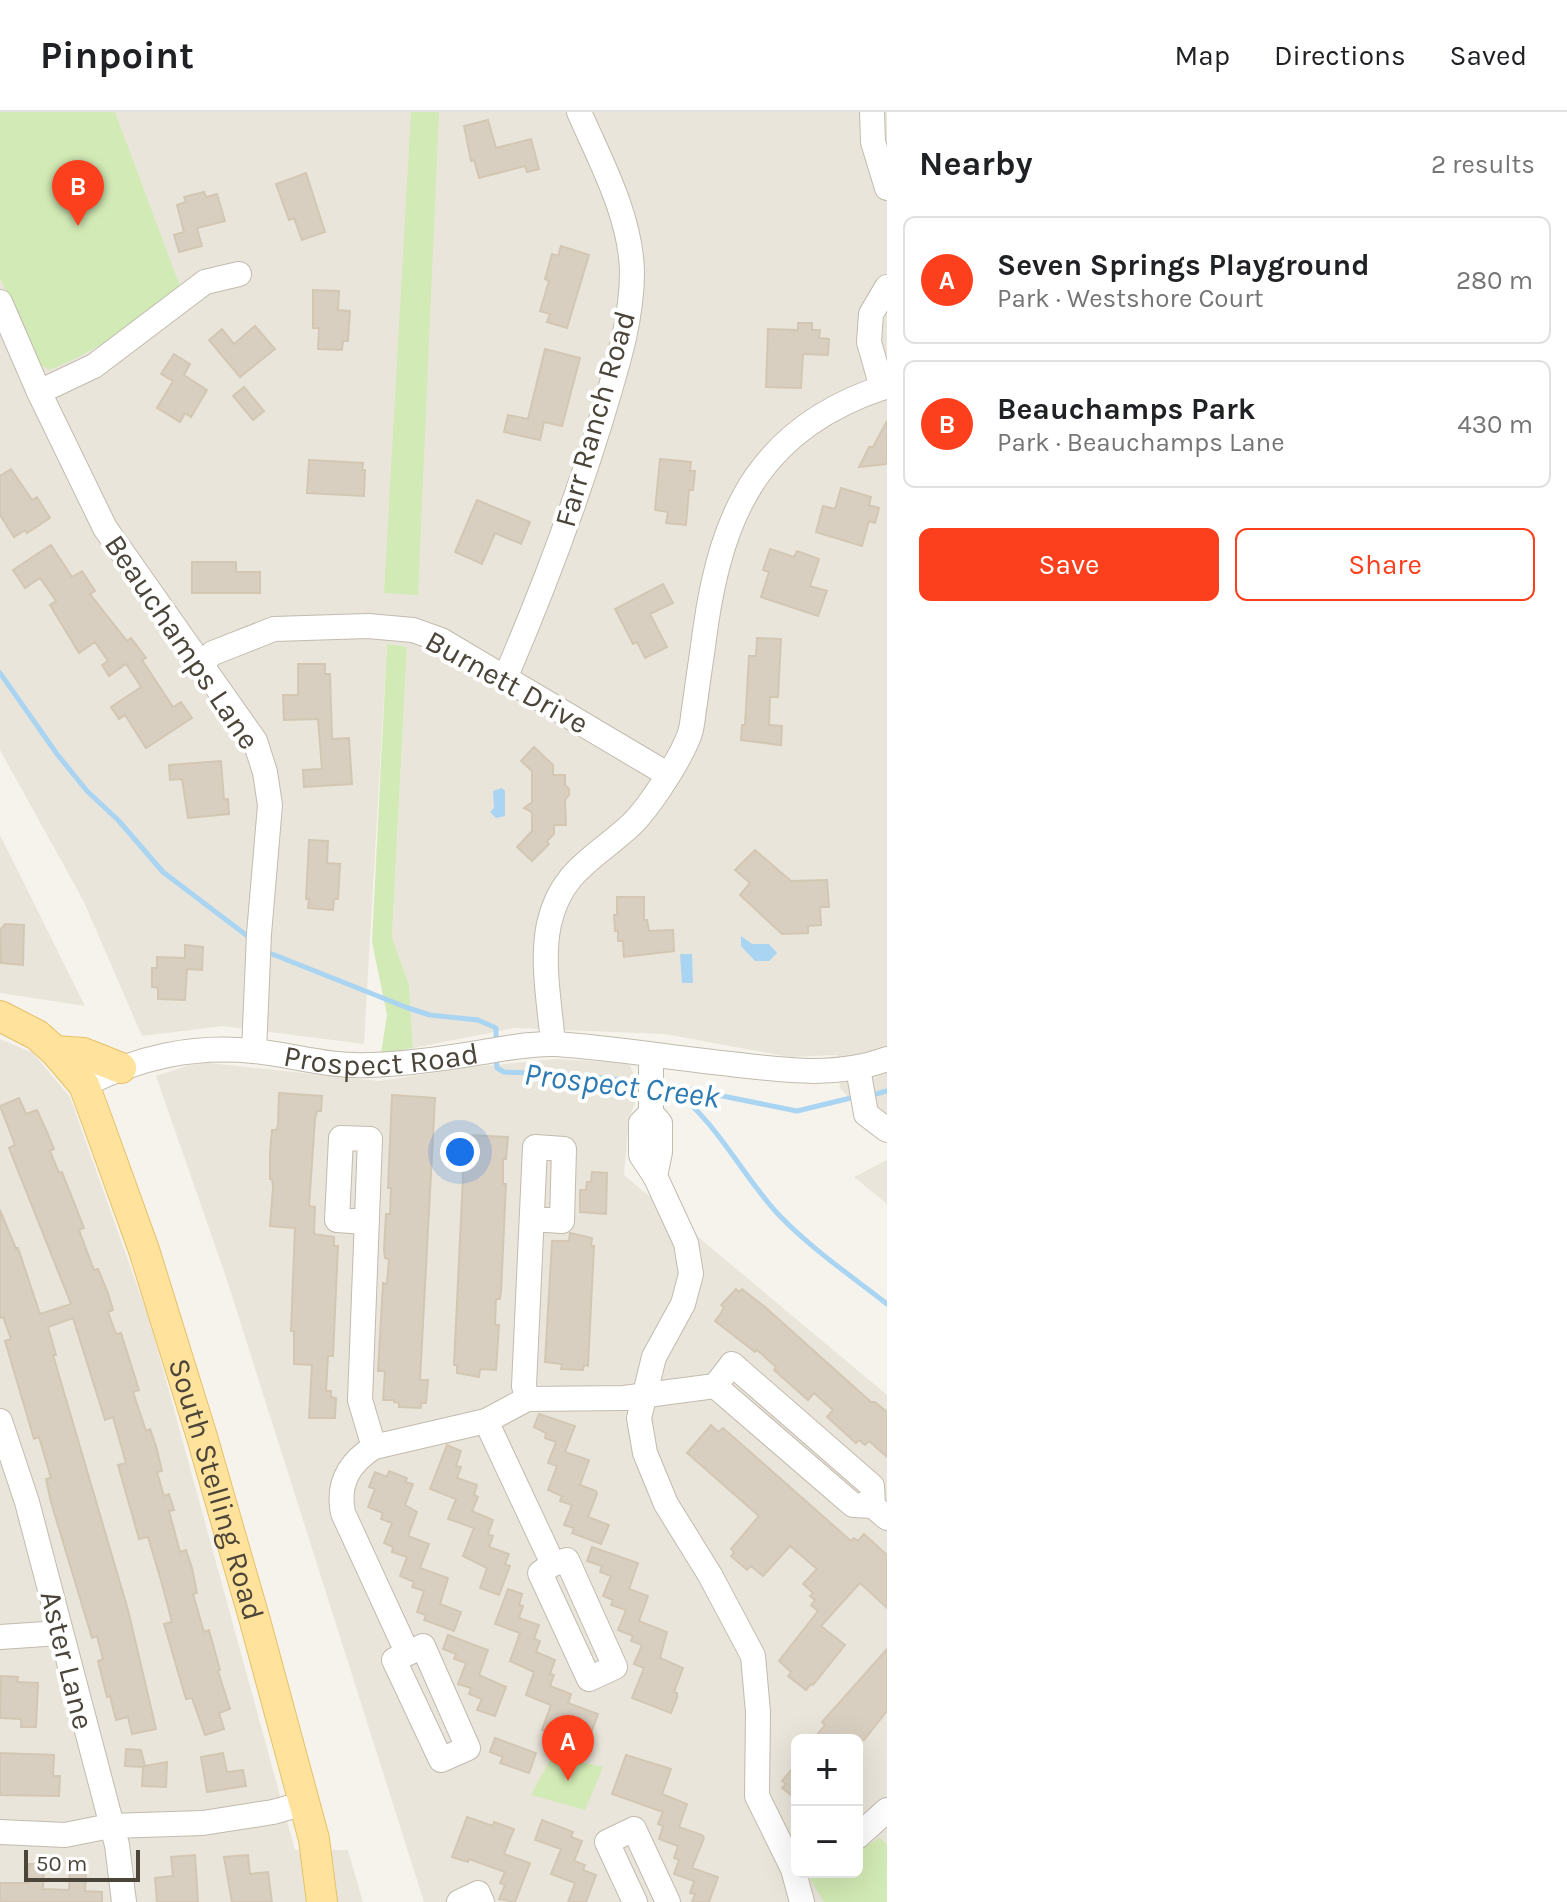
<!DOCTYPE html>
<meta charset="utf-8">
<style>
:root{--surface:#fff;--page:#f6f6f6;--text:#202124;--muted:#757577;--line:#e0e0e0;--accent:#fc3f1d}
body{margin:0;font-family:Karla,sans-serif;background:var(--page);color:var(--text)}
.controls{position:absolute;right:24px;bottom:24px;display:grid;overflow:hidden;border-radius:12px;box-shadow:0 8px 32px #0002}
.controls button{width:72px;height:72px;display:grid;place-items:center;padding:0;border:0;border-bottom:2px solid var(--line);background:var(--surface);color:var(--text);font:40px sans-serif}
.scale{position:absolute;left:24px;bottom:20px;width:116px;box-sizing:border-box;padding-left:8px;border:4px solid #4b4439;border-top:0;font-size:22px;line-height:28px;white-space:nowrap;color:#4b4439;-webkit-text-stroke:6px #fff;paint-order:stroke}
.you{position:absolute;left:460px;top:1040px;width:28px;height:28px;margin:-20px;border:6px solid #fff;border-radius:50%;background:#1a73e8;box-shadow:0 0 0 12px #1a73e833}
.badge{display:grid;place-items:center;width:52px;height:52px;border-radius:50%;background:var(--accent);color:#fff;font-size:26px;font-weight:700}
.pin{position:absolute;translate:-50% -66px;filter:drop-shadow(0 2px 4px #0008)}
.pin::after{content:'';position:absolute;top:42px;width:28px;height:24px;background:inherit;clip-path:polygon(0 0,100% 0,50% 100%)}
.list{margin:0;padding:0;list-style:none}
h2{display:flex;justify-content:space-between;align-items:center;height:104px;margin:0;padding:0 32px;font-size:34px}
h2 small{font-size:26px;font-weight:400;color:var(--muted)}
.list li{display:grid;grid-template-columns:52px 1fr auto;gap:24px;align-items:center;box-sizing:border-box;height:128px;margin:0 16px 16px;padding:0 16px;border:2px solid var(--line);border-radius:12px}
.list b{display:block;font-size:30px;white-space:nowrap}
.list p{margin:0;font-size:26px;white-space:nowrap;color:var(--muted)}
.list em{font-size:26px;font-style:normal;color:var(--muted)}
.actions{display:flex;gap:16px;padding:24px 32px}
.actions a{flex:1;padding:18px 0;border:2px solid var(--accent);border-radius:12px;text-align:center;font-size:28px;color:var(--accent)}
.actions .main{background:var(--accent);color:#fff}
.map{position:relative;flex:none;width:887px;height:1790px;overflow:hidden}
header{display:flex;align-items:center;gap:48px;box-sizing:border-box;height:112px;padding:0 40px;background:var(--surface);border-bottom:2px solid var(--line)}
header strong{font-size:38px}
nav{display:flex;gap:44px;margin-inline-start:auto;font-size:28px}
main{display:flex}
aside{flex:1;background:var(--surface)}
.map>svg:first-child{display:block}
.residential{fill:#eae5da;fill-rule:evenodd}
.green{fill:#d2eab5}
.water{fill:#a9d4f2}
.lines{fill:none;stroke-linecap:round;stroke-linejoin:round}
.stream{stroke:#a9d4f2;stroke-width:5}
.building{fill:#d8cfc1;stroke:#d3c7b4;stroke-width:2}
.minor-casing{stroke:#c2bbae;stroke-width:26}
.major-casing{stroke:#e6c16a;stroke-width:32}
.minor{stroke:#fff;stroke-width:24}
.major{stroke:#ffe39c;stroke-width:30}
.labels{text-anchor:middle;stroke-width:8;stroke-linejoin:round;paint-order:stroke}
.street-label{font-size:30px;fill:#4b4439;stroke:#fff}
.water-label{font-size:32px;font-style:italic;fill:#2e7ab2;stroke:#fff}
</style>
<header>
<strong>Pinpoint</strong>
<nav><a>Map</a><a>Directions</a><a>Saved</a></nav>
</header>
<main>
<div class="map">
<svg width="887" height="1790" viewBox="0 0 887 1790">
<rect width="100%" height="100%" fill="#f6f3ec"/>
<path class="residential" d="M0 0H887V1030L840 976 837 943 790 945 664 922 515 916 413 936 409 873 392 825 407 536 387 532 364 932 223 914 142 924 83 788 0 638Z
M0 723 85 894 0 881Z
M0 927 33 941 70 985 150 1210 295 1738H348L363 1790H0Z
M556 947 629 951 640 978 629 1006 624 1063 887 1283V1790H424L226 1165 156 964 199 950 379 969 472 955ZM797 1628H857V1760H797Z
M887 1048V1092L854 1065Z"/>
<path class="green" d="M0 0H115L181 177C139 208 98 239 49 258L38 251 0 166Z
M411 0H439L418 483 384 481Z
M387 532 407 535 392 825 409 873 413 936 381 941 387 903 372 830Z
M553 1643 603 1655 585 1698 531 1683Z
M880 1726 887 1733V1790H824L810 1767 822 1760H857V1739Z"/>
<path class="water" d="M502 676 505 679V704L496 706 490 700 494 696 493 679Z
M741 824 752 832H769L777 841 769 849H755L741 834Z
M680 842H692L693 871H682Z"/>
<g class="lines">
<path class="stream" d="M0 561 57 642 87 679 118 708 163 760 250 826
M267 840 408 896 430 903 478 908 496 916V932
M496 946 497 956 504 960 561 962 644 970
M658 971 797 999 855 985
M668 974C716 1007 739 1059 777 1101 809 1135 850 1163 887 1192
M869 984 887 979"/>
</g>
<path class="building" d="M488 8 496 36 531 27 539 57 527 60 525 54 479 66 474 48 471 49 464 14Z
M306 61 325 120 302 128 294 106 289 108 276 72Z
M204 80 206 85 217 82 225 109 197 116 202 134 179 140 174 123 184 120 177 93 186 90 184 85Z
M561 134 589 143 567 216 547 210 550 202 540 199 549 169 545 167 552 142 558 144Z
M313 178 339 179 338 198 350 199 348 229H343L342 238 318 237 319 216H313Z
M798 211H812V218H820L819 226 829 227 828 243 803 242 801 276 766 275 768 217 798 218Z
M255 214 275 237 240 265 209 228 222 217 234 232Z
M545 237 580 246 562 314 544 310 540 328 504 320 508 303 528 307Z
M174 242 190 252 184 263 207 278 191 305 185 301 180 310 157 296 173 269 161 262Z
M244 275 264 299 253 308 233 284Z
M887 309V352L859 355 869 335H873Z
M660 347 691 350 690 359H695L693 378H689L686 413 666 411 668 400 655 398Z
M309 348 363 351 362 358H365L364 384 307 381Z
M11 357 32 388 37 385 50 406 27 421 25 418 14 425 0 403V364Z
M841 376 871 385 869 393 879 396 875 411 869 409 862 434 816 420 823 394 835 397Z
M477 388 530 410 521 432 495 421 482 452 455 440Z
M51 433 72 465 82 459 95 479 90 482 127 529 131 526 146 546 142 548 173 595 181 590 192 606 146 636 125 603 119 607 111 595 141 575 126 552 109 564 102 553 108 549 95 530 79 541 50 493 56 489 40 466 25 476 13 458Z
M770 437 794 445 797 439 819 447 810 474 827 479 818 504 761 485 769 460 763 458Z
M192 450H236V460H260V481H192Z
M663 472 673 491 650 502 667 535 645 546 637 530 633 532 615 497Z
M757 526 781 527 778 585H770L769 613 782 614 781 633 741 628 742 613H745L749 544H756Z
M298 552H325V562H330L332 627 349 626 352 672 304 675 303 658 322 657 318 607 284 608 283 583H298Z
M534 635 553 653V663H565V673L569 677V683L565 688 566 713H554V722L547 729 549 732 532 749 517 735 532 719V700L524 696 532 690V659L521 649Z
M221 649 224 688 228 687 229 702 188 706 182 667 170 668 169 653Z
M309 728 328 729 327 751 340 752 338 787H334L333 798 308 796 309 787H306Z
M755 738 791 769 827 768 829 795H820L821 813 808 814V821L782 822 740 783 750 771 735 758Z
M617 785H644V808H647L649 819 673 818 674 839 624 845 623 829H618V819H615L614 803H617Z
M5 812 24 813 23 853 1 851 0 818Z
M185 833 203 835 202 858 187 857 185 888 158 887V876L152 875V856H157V845L185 846Z
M279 981 322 984 321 999H317L315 1007 309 1094 315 1095 314 1122 334 1125V1134H338L333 1244H328L326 1279H331V1285L336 1286 335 1306H309L312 1253 294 1252V1219H291L295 1116 270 1114 273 1075 272 1067H270V1041L272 1018H276L278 1013Z
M392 983 435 986 420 1268H428L426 1291H421V1296L399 1295V1291L394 1290V1288H383L385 1259H378L383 1171 387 1172 389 1147 385 1146 384 1138 386 1102H390L391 1076H388Z
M19 986 26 1002 37 998 47 1020 54 1037 50 1039 59 1061 62 1060 84 1116 79 1118 94 1158 98 1157 108 1181 113 1198 108 1200 116 1222 121 1221 139 1278 133 1280 146 1319 150 1317 156 1334 162 1359 157 1360 164 1384 169 1382 174 1398 169 1399 180 1440 186 1438 192 1456 197 1481 193 1482 204 1520 209 1518 220 1558 218 1559 230 1597 219 1601 224 1617 205 1623 192 1586 186 1587 164 1512 172 1510 162 1472 148 1425 139 1427 118 1353 126 1351 113 1305 105 1308 73 1206 48 1215 56 1243H53L128 1498 156 1617 132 1622 128 1605 116 1608 110 1584 107 1585 98 1549 103 1547 97 1524 92 1526 51 1390 46 1367 51 1366 39 1325 34 1327 5 1229 11 1227 3 1205 0 1206V1098L16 1137 18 1136 40 1202 71 1192 9 1036 15 1033 0 994Z
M465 1023 508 1025 506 1047H503V1072H506L501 1180 500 1187H496L495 1213H499L496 1258 480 1257 479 1265 457 1261V1253H454Z
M592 1060 607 1061 606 1102 580 1100V1078H586L587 1070H591Z
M570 1121 592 1126 591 1134H594L588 1254 584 1253 583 1258 561 1257 562 1252 545 1250 552 1129H569Z
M736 1177 739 1180 742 1177 765 1195 871 1290H875L887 1300V1345L869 1329 865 1333 859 1328 856 1331 827 1305 833 1298 814 1281 808 1288 774 1258 776 1255 757 1238 755 1240 715 1209 721 1201 724 1195 721 1193Z
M539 1302 575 1314 565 1340 589 1348 580 1373 596 1379 597 1382 588 1405 609 1413 601 1432 572 1421 574 1416 564 1413 572 1393 560 1389 562 1384 548 1378 557 1354 548 1351 556 1330 545 1326 546 1321 534 1315Z
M711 1313 718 1320 723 1316 851 1429 854 1426 858 1429 864 1422 887 1443V1496L860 1471 821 1514 845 1533 813 1573 811 1572 806 1578 788 1564 791 1560 779 1549 818 1499 811 1493 815 1488 810 1484 813 1481 803 1472 817 1457 790 1434 763 1464 751 1454 747 1458 731 1444 734 1440 731 1437 759 1404 687 1341Z
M447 1333 461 1339 456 1354 461 1355 457 1366 477 1373 474 1383 478 1385 472 1399 493 1408 488 1422 493 1424 489 1435 509 1442 505 1452 510 1454 499 1483 480 1476 487 1456 463 1444 474 1416 448 1407 456 1387 430 1377Z
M389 1359 407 1366 405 1370 413 1372 405 1393 417 1400 408 1424 429 1432 420 1456 448 1466 440 1492 461 1500 454 1519 424 1508 426 1503 417 1500 424 1479 412 1475 414 1470 400 1464 407 1445 392 1440 393 1435 384 1431 392 1411 381 1407 383 1401 368 1395 375 1377 369 1375 375 1360 387 1365Z
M592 1435 638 1451 629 1477 648 1484 639 1509 667 1520 660 1546 683 1556 674 1580 677 1581V1586L671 1601 632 1586 644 1556 634 1552 642 1533 631 1529 633 1524 618 1518 626 1498 611 1493 613 1488 603 1484 611 1464 600 1460 602 1454 587 1449Z
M508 1477 522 1482 519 1493 523 1494 519 1506 539 1513 534 1527 540 1529 536 1540 555 1548 550 1562 554 1563 550 1574 571 1582 568 1591 598 1602 584 1641 569 1636 565 1633 567 1629 542 1618 551 1593 526 1583 534 1560 510 1549 520 1521 495 1512Z
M448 1523 488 1538 479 1563 506 1575 495 1604 477 1598 482 1587 469 1582 471 1576 458 1572 466 1551 454 1547 456 1542 443 1537Z
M887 1537V1599L864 1628H813L825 1613 822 1610Z
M1 1564 18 1565 17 1570 38 1571 36 1615H21V1607L0 1606Z
M495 1626 536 1641 529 1661 500 1651 503 1645 490 1640Z
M126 1637 141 1638 145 1654 167 1650 166 1675 142 1674 143 1655 125 1654Z
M0 1641 54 1643 53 1664H60L59 1684 0 1683Z
M223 1641 227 1660 243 1658 246 1674 207 1680 201 1645Z
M626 1643 671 1657 662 1682 687 1692 679 1715 702 1723 704 1726 692 1756 718 1765 709 1790H692L695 1782 690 1781 694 1769 674 1762 679 1748 674 1746 678 1734 659 1727 663 1714 658 1712 663 1700 612 1682Z
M797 1651V1688L782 1676 786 1672 782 1669Z
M467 1705 493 1714 494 1710 514 1717 504 1742 530 1751 515 1790 499 1787 505 1773 500 1771 505 1760 469 1747 468 1750 452 1745Z
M542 1708 573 1720 571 1725 582 1729 574 1749 585 1753 583 1758 596 1763 586 1790H568L575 1771 551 1762 561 1737 535 1728Z
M195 1743 198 1790H157L155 1766 173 1764 171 1745Z
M248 1743 250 1762 268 1760 272 1790H232L224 1745Z
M29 1752H44L43 1777 69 1778 70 1758 86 1759 85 1779 102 1780V1790H0V1771H28Z"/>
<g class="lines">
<g class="minor-casing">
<g id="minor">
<path d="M872 0 873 30 887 76"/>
<path d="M0 190 39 280 105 416 255 629 265 660 270 693 259 822 254 939"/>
<path d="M882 276 869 230 871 202 887 175"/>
<path d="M39 280 94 254 205 170 239 162"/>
<path d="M201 551 213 541 274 517 368 514 413 518 441 528 667 662"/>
<path d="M506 564C542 480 574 396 601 308 615 260 632 211 632 160 631 105 601 50 579 0"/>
<path d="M553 932C550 894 541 850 549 812 561 758 596 746 632 712 650 694 682 645 690 621 693 612 693 600 695 591 698 567 702 543 705 519 722 396 763 314 887 274"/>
<path d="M651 943V1001L660 1011V1040L655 1064"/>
<path d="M858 956 866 1002 887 1018"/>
<path id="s1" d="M84 973C139 945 193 933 254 939 292 943 330 955 368 953 405 952 441 947 477 941 503 937 530 931 556 932 614 936 673 946 731 952 782 958 837 966 887 947"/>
<path d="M651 1001 641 1011V1043L655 1064 686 1131 691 1162 683 1192 654 1245 639 1306 645 1341 666 1392 710 1463 753 1544 758 1600 757 1684 793 1757 802 1790"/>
<path d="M367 1110 337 1108 341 1026 370 1027 360 1288 374 1335"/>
<path d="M715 1274 732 1252 872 1374 873 1394"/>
<path d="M527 1287 524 1274 535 1035 564 1037 562 1109 532 1107"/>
<path d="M0 1309 27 1390 117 1733 124 1790"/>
<path d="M486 1309 553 1452"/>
<path d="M567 1448 615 1555 589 1567 540 1461 553 1452Z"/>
<path d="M0 1525 60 1521"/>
<path d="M423 1534 468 1636 441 1648 394 1548Z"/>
<path d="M407 1540 343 1401C337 1371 349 1351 374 1335L486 1309 527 1287 624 1286 715 1274 853 1393 873 1394 887 1406"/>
<path d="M0 1720 65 1723 110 1714 203 1711 273 1700 305 1691"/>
<path d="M857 1725 887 1698"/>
<path d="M459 1790 478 1781 482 1790"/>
<path d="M635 1790 607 1730 634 1717 668 1790"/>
</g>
</g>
<g class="major-casing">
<g id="major">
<path id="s2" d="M0 904 37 923 55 939 84 973 97 1008 144 1138 202 1325 255 1509 314 1727 322 1790"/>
<path d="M55 939 83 941 121 956"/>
</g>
</g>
<use href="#minor" class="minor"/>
<use href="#major" class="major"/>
</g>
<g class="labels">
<g class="street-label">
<text transform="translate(595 307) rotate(-74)" y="10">Farr Ranch Road</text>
<text transform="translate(182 530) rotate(56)" y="10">Beauchamps Lane</text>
<text transform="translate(507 570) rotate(29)" y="10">Burnett Drive</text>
<text dy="10" stroke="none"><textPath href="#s1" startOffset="304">Prospect Road</textPath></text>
<text dy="10" stroke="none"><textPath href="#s2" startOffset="536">South Stelling Road</textPath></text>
<text transform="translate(67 1548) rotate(76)" y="10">Aster Lane</text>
</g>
<g class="water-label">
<text transform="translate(622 973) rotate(7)" y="11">Prospect Creek</text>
</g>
</g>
</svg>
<div class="controls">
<button>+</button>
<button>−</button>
</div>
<div class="scale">50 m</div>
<div class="you"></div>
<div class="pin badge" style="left:568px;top:1669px">A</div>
<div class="pin badge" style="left:78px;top:114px">B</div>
</div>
<aside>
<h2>Nearby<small>2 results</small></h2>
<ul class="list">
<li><span class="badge">A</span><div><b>Seven Springs Playground</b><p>Park · Westshore Court</p></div><em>280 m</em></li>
<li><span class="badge">B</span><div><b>Beauchamps Park</b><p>Park · Beauchamps Lane</p></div><em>430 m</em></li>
</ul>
<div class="actions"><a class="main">Save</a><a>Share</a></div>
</aside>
</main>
